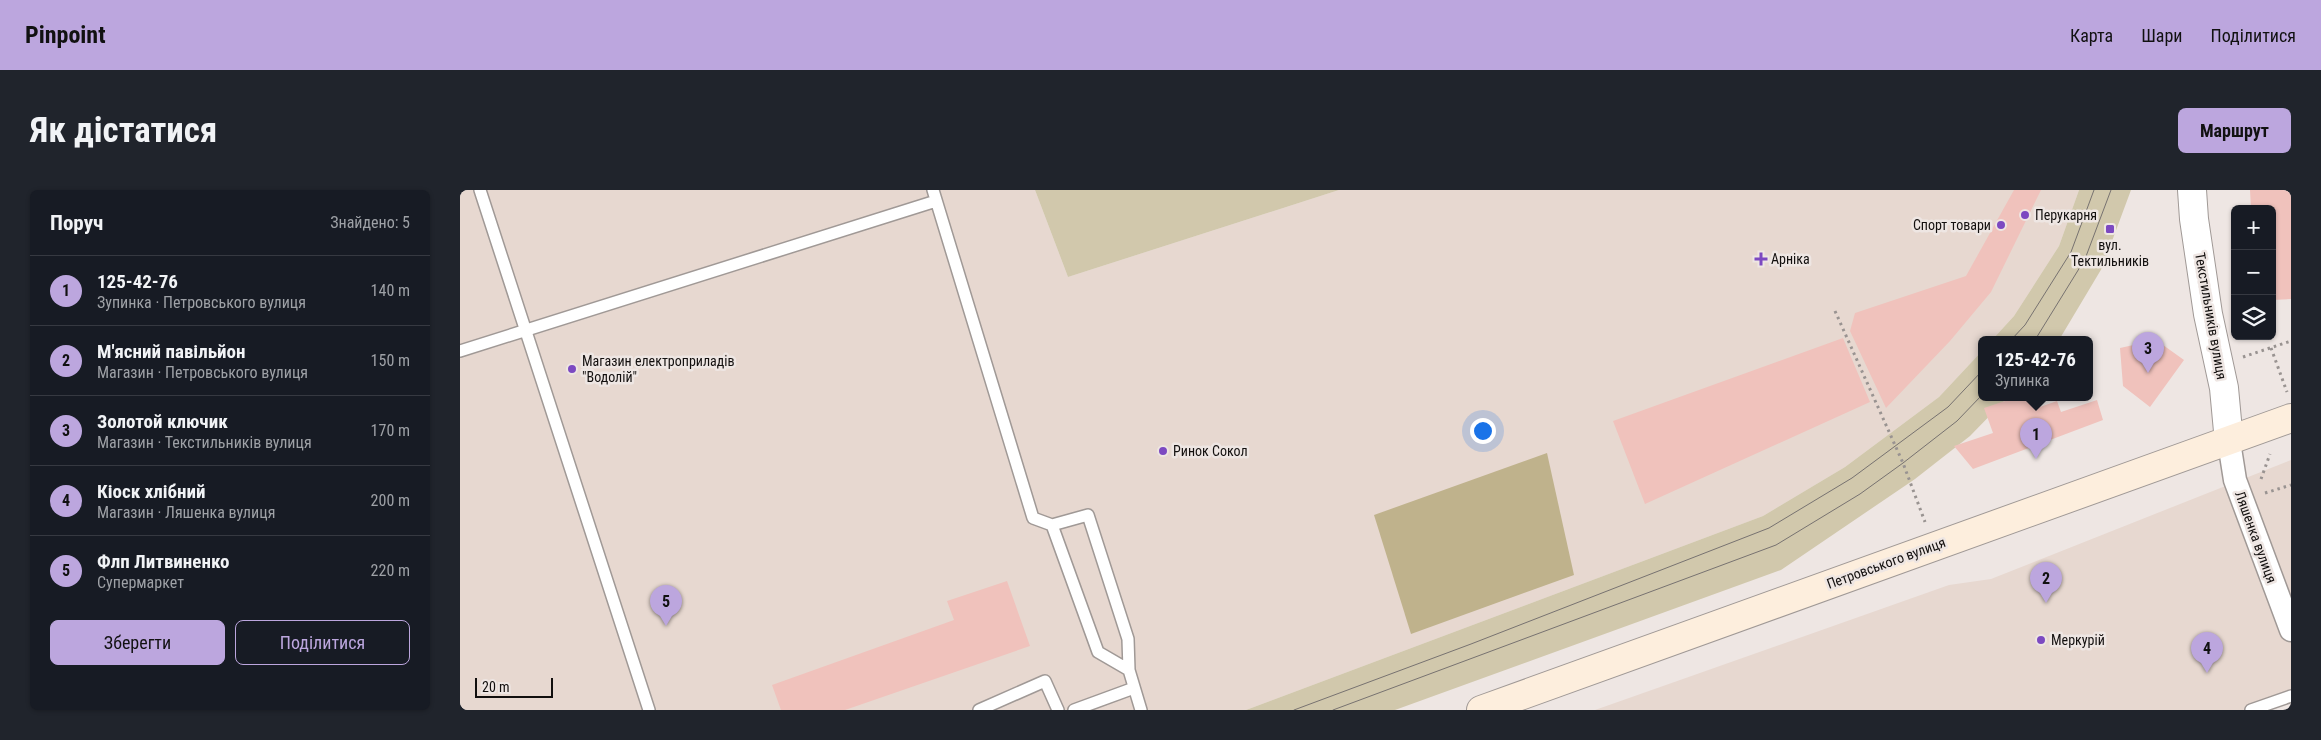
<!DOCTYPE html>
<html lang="uk">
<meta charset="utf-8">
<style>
:root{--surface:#171b24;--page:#20242c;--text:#f1f3f6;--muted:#9ea1a6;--line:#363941;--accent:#bca6de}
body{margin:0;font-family:"Roboto Condensed",sans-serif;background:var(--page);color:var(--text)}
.controls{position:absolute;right:15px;top:15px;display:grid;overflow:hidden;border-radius:8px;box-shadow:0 1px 4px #0004}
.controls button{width:45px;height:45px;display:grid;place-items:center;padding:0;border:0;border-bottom:1px solid var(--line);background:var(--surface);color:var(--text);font:25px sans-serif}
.scale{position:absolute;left:15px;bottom:12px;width:78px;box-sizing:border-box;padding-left:5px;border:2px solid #120f0e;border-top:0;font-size:14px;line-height:18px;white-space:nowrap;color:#120f0e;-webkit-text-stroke:4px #eee6e3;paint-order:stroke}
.you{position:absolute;left:1022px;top:240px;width:18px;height:18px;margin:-12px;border:4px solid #fff;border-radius:50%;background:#1a73e8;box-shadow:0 0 0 8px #1a73e833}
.badge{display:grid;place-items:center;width:32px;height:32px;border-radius:50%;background:var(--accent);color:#111;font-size:16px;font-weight:700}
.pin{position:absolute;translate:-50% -41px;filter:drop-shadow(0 1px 2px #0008)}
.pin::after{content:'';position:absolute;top:26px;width:18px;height:15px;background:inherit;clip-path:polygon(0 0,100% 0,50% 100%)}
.popup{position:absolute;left:1518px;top:146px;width:115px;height:65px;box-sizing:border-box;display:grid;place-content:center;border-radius:8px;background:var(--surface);filter:drop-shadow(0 1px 4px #0005);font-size:16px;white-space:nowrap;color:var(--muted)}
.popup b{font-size:19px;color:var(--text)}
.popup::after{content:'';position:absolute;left:50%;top:100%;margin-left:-10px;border:10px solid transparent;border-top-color:var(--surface)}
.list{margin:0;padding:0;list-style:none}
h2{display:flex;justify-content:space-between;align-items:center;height:65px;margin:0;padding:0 20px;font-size:21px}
h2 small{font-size:16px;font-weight:400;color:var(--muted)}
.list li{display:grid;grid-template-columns:32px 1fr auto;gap:15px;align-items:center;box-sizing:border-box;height:70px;padding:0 20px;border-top:1px solid var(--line)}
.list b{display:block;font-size:19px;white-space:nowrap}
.list p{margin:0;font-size:16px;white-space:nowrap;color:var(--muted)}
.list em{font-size:16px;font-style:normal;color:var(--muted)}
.actions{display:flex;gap:10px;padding:15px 20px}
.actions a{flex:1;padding:11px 0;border:1px solid var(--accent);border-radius:8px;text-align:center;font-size:18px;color:var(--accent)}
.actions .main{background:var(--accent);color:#111}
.icon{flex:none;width:28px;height:28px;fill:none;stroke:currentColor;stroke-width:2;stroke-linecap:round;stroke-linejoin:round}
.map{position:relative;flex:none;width:1831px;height:520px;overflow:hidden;border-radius:8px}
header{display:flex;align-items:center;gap:30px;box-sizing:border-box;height:70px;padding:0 25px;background:var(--accent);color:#111}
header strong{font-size:24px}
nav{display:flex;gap:28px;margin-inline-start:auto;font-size:18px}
.intro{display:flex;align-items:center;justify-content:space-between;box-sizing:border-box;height:120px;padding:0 30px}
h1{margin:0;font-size:35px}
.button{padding:12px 22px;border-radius:8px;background:var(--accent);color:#111;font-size:18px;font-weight:700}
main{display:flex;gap:30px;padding:0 30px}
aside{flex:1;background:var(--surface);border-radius:8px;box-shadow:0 1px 4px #0004}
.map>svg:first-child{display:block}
.built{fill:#e7d8d0}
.green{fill:#d1c8ac}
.forest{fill:#bfb28c}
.building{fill:#f0c2bc}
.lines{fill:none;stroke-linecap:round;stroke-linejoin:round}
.service-casing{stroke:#a09996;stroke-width:14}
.minor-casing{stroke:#a09996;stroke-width:25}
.tertiary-casing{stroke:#a09996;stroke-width:30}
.secondary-casing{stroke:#a09996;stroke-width:30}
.path{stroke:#999391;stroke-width:3;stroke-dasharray:2.5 4;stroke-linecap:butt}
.service{stroke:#fff;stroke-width:11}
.minor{stroke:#fff;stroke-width:22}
.tertiary{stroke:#fff;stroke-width:28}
.secondary{stroke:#fdeedd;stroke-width:28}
.tram{stroke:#777270;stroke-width:1}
.poi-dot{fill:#7c49c1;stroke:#eee6e3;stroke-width:2}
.labels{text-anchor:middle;stroke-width:5;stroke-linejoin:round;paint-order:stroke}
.poi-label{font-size:14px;fill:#120f0e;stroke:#eee6e3;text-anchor:start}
.street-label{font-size:14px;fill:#120f0e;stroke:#eee6e3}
</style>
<header>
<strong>Pinpoint</strong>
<nav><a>Карта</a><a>Шари</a><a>Поділитися</a></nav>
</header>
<div class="intro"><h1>Як дістатися</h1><a class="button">Маршрут</a></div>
<main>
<aside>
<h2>Поруч<small>Знайдено: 5</small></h2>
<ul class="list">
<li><span class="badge">1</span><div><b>125-42-76</b><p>Зупинка · Петровського вулиця</p></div><em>140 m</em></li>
<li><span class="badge">2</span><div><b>М'ясний павільйон</b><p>Магазин · Петровського вулиця</p></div><em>150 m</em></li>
<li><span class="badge">3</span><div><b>Золотой ключик</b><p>Магазин · Текстильників вулиця</p></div><em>170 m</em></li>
<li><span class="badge">4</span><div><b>Кіоск хлібний</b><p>Магазин · Ляшенка вулиця</p></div><em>200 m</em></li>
<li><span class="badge">5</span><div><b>Флп Литвиненко</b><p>Супермаркет</p></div><em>220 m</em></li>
</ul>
<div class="actions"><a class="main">Зберегти</a><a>Поділитися</a></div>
</aside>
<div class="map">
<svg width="1831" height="520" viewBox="0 0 1831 520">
<rect width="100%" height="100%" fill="#eee6e3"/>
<path class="built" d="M0 0H575L608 87 879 0H1619L1599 56 1554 126 1532 150H1522V161L1479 207 1385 277 1303 326 786 520H0Z
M1831 270V506L1791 520H1135L1489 395 1531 389Z"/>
<path class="green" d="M575 0H879L608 87Z
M1619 0H1671L1642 78 1599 150H1532L1554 126 1599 56Z
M1522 161V208H1547L1510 246 1455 289 1321 380 935 520H786L1303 326 1385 277 1479 207Z"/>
<path class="forest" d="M1087 263 1114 385 951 444 914 325Z"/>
<path class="building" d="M1554 0H1581L1531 102 1490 151 1426 218 1390 141 1395 123 1506 86Z
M1790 0H1831V109L1812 110V19H1791Z
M1383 148 1410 212 1185 314 1153 231Z
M1696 150 1724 170 1690 217 1663 196 1660 158Z
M1554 208H1576L1580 217 1597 211 1601 222 1637 210 1643 230 1513 279 1494 256 1533 243 1524 218Z
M547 391 570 456 385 520H321L312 495 494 430 487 411Z"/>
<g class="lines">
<g class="service-casing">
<path id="service" d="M20 0 189 520
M473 0 573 328 592 335
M0 161 476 11
M669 480 638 462 592 335 628 325 668 449 669 480 681 520
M519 520 585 491 598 520
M614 520 674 498
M1791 520 1831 506"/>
</g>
<g class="minor-casing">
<path id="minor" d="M1769 252 1775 290 1831 440"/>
</g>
<g class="tertiary-casing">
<path id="tertiary" d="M1732 0 1734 29 1748 124 1764 198 1769 252"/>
</g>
<g class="secondary-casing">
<path id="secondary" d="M1021 520 1831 228"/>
</g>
<path class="path" d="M1375 121 1443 273 1465 332
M1811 158 1827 202
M1783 167 1831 151
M1801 289 1810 264
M1805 303 1831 295"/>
<use href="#service" class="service"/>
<use href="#minor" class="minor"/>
<use href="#tertiary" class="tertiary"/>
<use href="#secondary" class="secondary"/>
<path class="tram" d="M1551 150 1565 135 1611 62 1634 0
M1575 150 1625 69 1651 0
M834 520 1011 454 1309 338 1392 288 1488 217 1522 181
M873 520 1316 355 1400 304 1443 273 1497 231 1522 205"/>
</g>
<g class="poi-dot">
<circle cx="1565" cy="25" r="5"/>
<circle cx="1541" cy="35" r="5"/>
<rect x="1645" y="34" width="10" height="10" rx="2.5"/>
<path d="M1298.5 61.5h5v5h5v5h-5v5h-5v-5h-5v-5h5z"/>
<circle cx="112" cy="179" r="5"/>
<circle cx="703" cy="261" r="5"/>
<circle cx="1581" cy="450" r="5"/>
</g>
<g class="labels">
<g class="poi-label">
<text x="1575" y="30">Перукарня</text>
<text x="1531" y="40" text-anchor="end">Спорт товари</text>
<text x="1650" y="60" text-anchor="middle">вул.<tspan x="1650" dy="16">Тектильників</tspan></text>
<text x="1311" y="74">Арніка</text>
<text x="122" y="176">Магазин електроприладів<tspan x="122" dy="16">"Водолій"</tspan></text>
<text x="713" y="266">Ринок Сокол</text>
<text x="1591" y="455">Меркурій</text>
</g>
<g class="street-label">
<text transform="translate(1751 126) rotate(80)" y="5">Текстильників вулиця</text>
<text transform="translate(1796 347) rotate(70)" y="5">Ляшенка вулиця</text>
<text transform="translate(1426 373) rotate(-20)" y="5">Петровського вулиця</text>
</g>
</g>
</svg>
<div class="controls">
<button>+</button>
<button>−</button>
<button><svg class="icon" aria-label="layers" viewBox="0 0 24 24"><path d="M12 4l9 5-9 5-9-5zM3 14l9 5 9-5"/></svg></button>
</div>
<div class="scale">20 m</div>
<div class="you"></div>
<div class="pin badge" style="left:1576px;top:269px">1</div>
<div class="popup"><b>125-42-76</b>Зупинка</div>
<div class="pin badge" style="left:1586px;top:413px">2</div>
<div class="pin badge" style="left:1688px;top:183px">3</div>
<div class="pin badge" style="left:1747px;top:483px">4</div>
<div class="pin badge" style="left:206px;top:436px">5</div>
</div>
</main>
